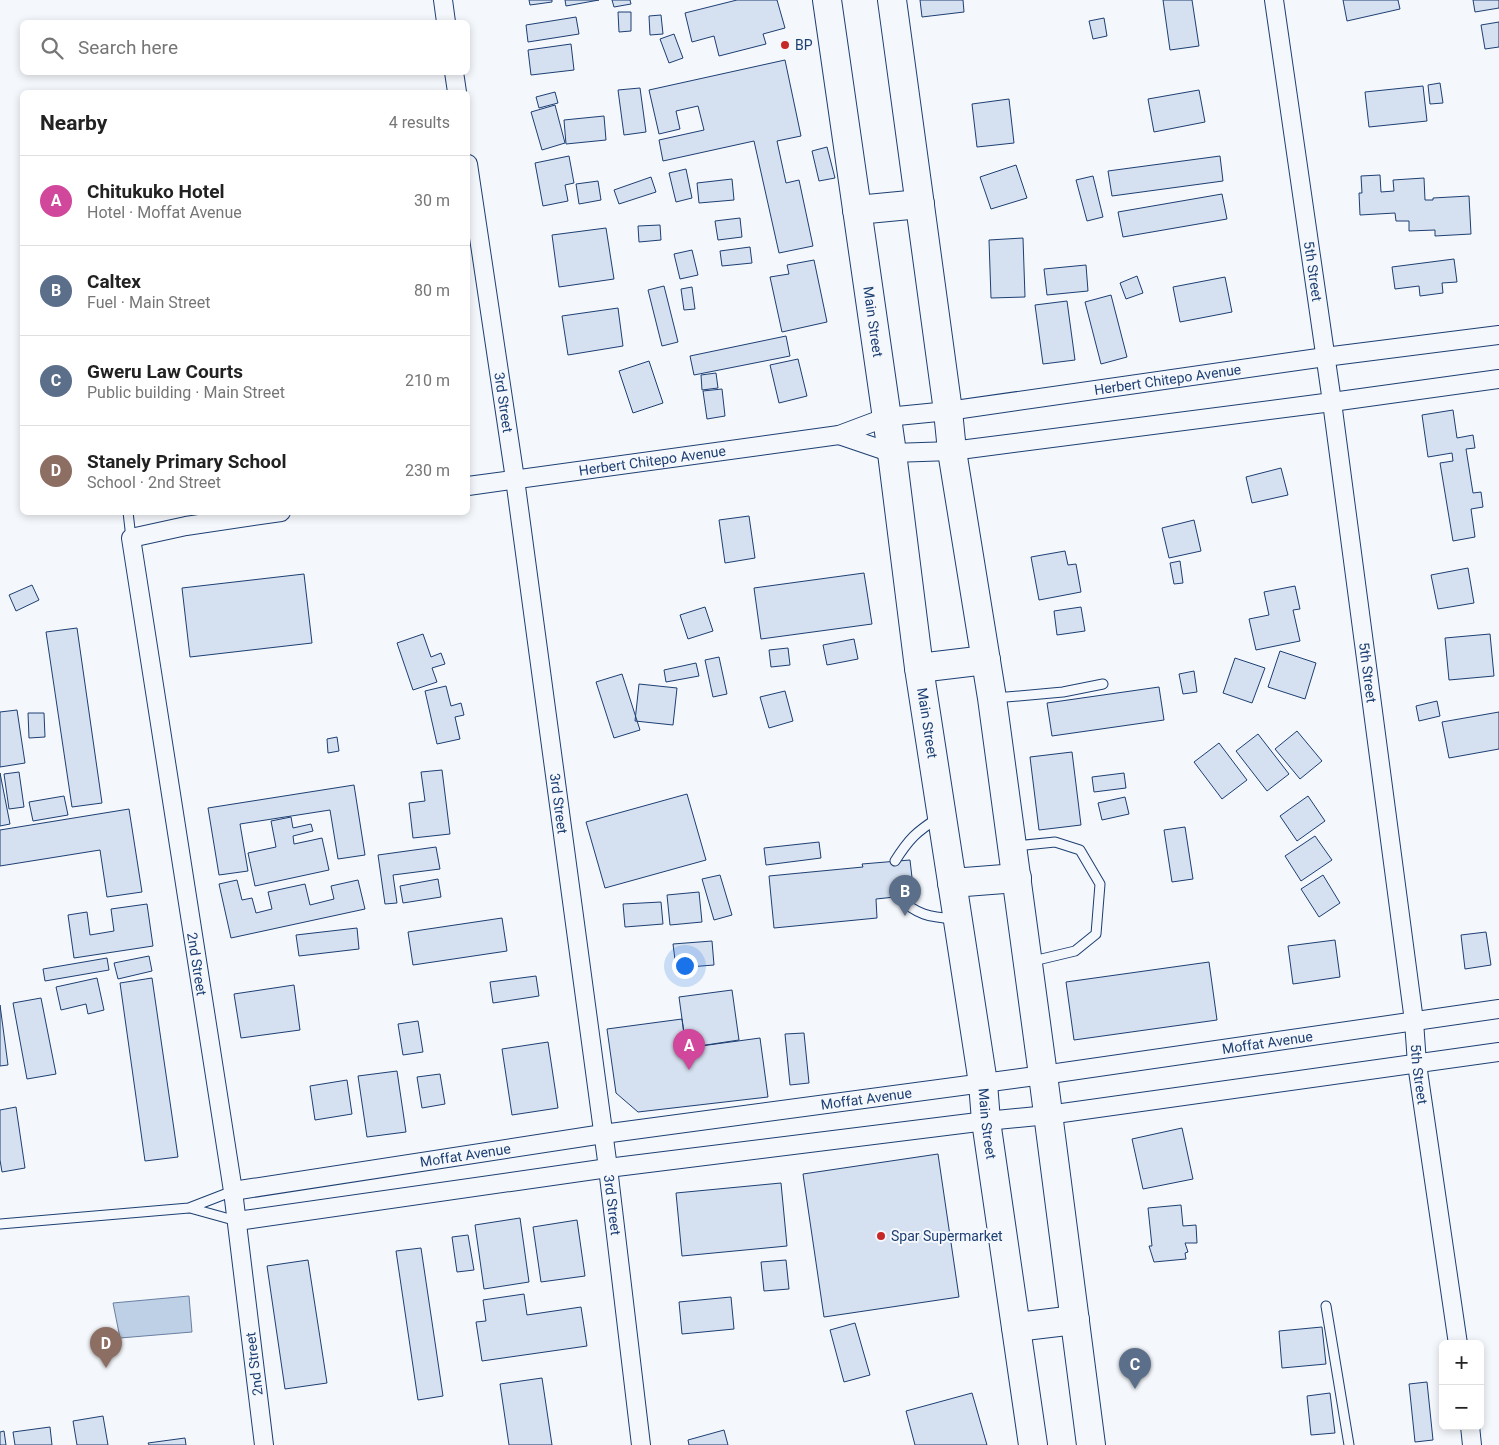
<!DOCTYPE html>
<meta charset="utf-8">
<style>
:root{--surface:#fff;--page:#f2f2f2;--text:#222;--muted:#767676;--line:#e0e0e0;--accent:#d93025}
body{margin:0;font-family:Roboto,sans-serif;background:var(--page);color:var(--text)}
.controls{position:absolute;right:15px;bottom:15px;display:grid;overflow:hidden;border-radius:8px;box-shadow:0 2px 8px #0003}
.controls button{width:45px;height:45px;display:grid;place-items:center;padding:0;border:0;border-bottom:1px solid var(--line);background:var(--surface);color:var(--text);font:25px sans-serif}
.you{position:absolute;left:684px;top:965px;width:18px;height:18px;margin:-12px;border:4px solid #fff;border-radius:50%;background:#1a73e8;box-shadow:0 0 0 8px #1a73e833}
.badge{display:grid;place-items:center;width:32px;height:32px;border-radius:50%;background:var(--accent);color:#fff;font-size:16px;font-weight:700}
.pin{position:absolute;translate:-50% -41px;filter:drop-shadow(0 1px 2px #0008)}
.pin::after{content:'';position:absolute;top:26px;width:18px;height:15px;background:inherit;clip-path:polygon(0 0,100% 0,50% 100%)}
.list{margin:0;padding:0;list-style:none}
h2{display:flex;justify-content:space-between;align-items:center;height:65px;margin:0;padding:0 20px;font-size:21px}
h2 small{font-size:16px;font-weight:400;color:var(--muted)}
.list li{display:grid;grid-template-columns:32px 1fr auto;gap:15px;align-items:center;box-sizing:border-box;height:90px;padding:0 20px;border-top:1px solid var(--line)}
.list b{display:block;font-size:19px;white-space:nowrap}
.list p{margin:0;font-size:16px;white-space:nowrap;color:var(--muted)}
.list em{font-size:16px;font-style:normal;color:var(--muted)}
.icon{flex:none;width:28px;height:28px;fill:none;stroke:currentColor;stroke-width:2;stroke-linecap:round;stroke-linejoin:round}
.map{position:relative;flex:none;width:1499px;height:1445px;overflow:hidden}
.search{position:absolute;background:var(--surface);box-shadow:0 2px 8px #0003;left:20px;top:20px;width:450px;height:55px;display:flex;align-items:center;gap:12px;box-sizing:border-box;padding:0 18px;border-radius:8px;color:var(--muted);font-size:19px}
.panel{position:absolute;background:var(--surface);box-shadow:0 2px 8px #0003;left:20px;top:90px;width:450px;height:425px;border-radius:8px}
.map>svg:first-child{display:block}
.water{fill:#bed0e5;stroke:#687fa3}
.building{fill:#d5e0f0;stroke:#1d3f73}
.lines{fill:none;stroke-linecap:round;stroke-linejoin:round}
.lane-casing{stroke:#1d3f73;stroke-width:11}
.street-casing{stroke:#1d3f73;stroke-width:20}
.highway-casing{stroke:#1d3f73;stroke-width:30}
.lane{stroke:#f4f7fb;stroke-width:9}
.street{stroke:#f4f7fb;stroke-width:18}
.highway{stroke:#f4f7fb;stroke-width:28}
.poi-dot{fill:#c62828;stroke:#f4f7fb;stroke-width:2}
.labels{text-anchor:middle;stroke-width:4;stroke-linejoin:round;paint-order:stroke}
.poi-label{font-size:14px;fill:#1d3f73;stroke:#f4f7fb;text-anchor:start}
.street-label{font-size:14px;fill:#1d3f73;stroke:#f4f7fb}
</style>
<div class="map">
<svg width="1499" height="1445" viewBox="0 0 1499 1445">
<rect width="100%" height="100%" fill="#f4f7fb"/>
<path class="water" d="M189 1296 192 1332 120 1338 113 1303Z"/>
<path class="building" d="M529 0H552V2L530 5Z
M565 0H599L566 6Z
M612 0H630L631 4 614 7Z
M737 0H777L785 28 763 34 766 44 719 56 714 36 692 42 685 13Z
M920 0H963L964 12 922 17Z
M1163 0H1192L1199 46 1170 50Z
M1343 0H1398L1400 9 1347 21Z
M1473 0H1499V8L1475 12Z
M618 12H631V31L619 32Z
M661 15 663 34 650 35 649 16Z
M576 17 579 34 528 42 526 25Z
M1104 18 1107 36 1093 39 1089 21Z
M1499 22V47L1485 49 1481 25Z
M674 34 683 58 669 63 660 39Z
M571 44 574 70 531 75 528 50Z
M785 60 801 136 777 141 786 183 799 180 813 246 779 253 754 141 663 161 659 140 704 130 698 106 676 111 680 129 659 134 649 90Z
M1440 83 1443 103 1430 104 1428 85Z
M1423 86 1427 121 1369 127 1365 92Z
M640 88 646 132 624 135 618 90Z
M1199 90 1205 122 1154 132 1148 99Z
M555 92 558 103 539 108 536 97Z
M1009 99 1014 143 977 147 972 104Z
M555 105 565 143 542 150 531 112Z
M604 116 606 140 566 144 564 120Z
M827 147 835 178 819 181 812 151Z
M569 156 574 183 565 185 568 201 543 206 535 163Z
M1220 156 1223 181 1112 196 1108 171Z
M1016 165 1027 198 991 209 980 177Z
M686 169 692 198 676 202 669 173Z
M1380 175 1381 192 1394 191 1393 180 1424 178 1425 200H1433V198L1469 196 1471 234 1435 236V230L1409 231V221H1396L1395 213 1360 215 1359 193H1362L1361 176Z
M1093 176 1103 217 1087 221 1076 180Z
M651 177 656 192 619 204 614 190Z
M732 179 734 200 699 203 697 183Z
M598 181 601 200 579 204 576 184Z
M1222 194 1227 219 1123 237 1118 212Z
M740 218 742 237 718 240 715 221Z
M660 225 661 240 639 242 638 226Z
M606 228 614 279 559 287 552 235Z
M1023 238 1025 297 991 298 989 240Z
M750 247 752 263 722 266 720 251Z
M692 250 698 275 680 279 674 254Z
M1454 259 1457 282 1442 283 1443 293 1420 296 1419 286 1395 289 1392 267Z
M814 260 827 322 782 332 770 277 789 274 787 265Z
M1086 265 1088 291 1047 295 1044 269Z
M1137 276 1143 293 1126 299 1120 283Z
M1225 277 1232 312 1180 322 1173 287Z
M664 286 678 342 662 346 648 290Z
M692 287 695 309 684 310 681 289Z
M1111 295 1127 357 1101 364 1085 302Z
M1067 301 1075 360 1043 364 1035 305Z
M618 308 623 346 568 355 562 316Z
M786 336 790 356 694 375 690 356Z
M798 359 807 396 779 403 770 365Z
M649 361 663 403 633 413 619 371Z
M716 373 718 388 702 390 701 375Z
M722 389 725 416 707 419 703 391Z
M1453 410 1457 438 1473 435 1475 448 1466 449 1473 493 1481 492 1483 507 1471 509 1475 537 1453 541 1440 463 1453 461 1452 453 1428 457 1422 415Z
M1281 468 1288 495 1252 503 1246 477Z
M749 516 755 558 725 563 719 520Z
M1194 520 1201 551 1169 558 1162 528Z
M1065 551 1068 565 1076 564 1081 592 1039 600 1031 557Z
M1180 561 1183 583 1174 584 1170 563Z
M1468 568 1474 603 1438 609 1431 575Z
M864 573 872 624 761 639 754 588Z
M304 574 312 643 190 657 182 588Z
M32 585 39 600 16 611 9 595Z
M1295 586 1300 609 1293 610 1300 641 1256 650 1249 619 1269 615 1264 592Z
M705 607 713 631 688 639 680 615Z
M1081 607 1085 631 1057 635 1054 611Z
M77 628 102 803 72 807 46 632Z
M423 634 431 657 441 653 445 664 432 668 437 682 413 690 397 643Z
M1490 634 1494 676 1449 680 1445 638Z
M854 639 858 659 827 665 823 645Z
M788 648 790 665 771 667 769 650Z
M1280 651 1316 663 1305 699 1268 687Z
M719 657 727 694 713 697 705 660Z
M1235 658 1265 668 1252 703 1223 693Z
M696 663 699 676 666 682 664 670Z
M1194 671 1197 692 1183 694 1179 674Z
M622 674 640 730 614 738 596 682Z
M639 684 677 688 673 725 635 721Z
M446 686 451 706 461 703 464 715 455 717 460 739 437 744 425 691Z
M1159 687 1164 720 1052 736 1047 703Z
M785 691 793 721 769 728 760 697Z
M1437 701 1440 716 1419 721 1416 706Z
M17 710 25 763 0 767V712Z
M1499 712V749L1449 758 1442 722Z
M28 713H44L45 737 29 738Z
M1297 731 1322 761 1300 779 1275 749Z
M1258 734 1289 774 1267 791 1236 751Z
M337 737 339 751 328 753 327 739Z
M1219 743 1247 780 1222 799 1194 762Z
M1072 752 1081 825 1039 830 1030 757Z
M442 770 450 834 413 838 409 803 425 801 421 772Z
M19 772 24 807 9 809 4 774Z
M0 773 10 824 0 826Z
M1124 773 1126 788 1094 792 1092 777Z
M354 785 365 855 338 859 330 810 240 824 248 871 219 875 208 808Z
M687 794 706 860 605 888 586 822Z
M64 796 68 815 33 821 29 802Z
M1308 796 1325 821 1297 841 1280 816Z
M1125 797 1129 814 1102 820 1098 803Z
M129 809 142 892 107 897 100 850 0 866V830Z
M291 817 293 828 311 824 313 831 293 836 294 844 322 838 329 870 255 886 248 853 276 847 271 821Z
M1185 827 1193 879 1172 882 1164 830Z
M1315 836 1332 860 1301 881 1285 856Z
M819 842 821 858 766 865 764 848Z
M436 847 440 869 393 875 397 903 385 904 378 855Z
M910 860 914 895 876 899 877 918 774 928 769 876 863 867 862 864Z
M720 875 732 915 714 920 702 879Z
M1323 875 1340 903 1319 917 1301 889Z
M438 879 441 897 403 903 400 886Z
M237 880 242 900 252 898 256 913 272 909 268 892 305 884 310 905 334 899 331 886 358 880 365 909 231 938 219 884Z
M699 892 702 922 670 925 667 895Z
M661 902 663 924 625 927 623 904Z
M147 904 153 946 74 958 68 915 87 912 90 935 114 931 111 909Z
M502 918 507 951 413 965 408 932Z
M357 928 359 949 299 956 296 935Z
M1486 932 1491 965 1465 969 1461 935Z
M1335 940 1340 977 1293 984 1288 946Z
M712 941 714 965 676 968 673 944Z
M149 956 152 971 118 979 114 963Z
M107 958 109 970 45 981 43 969Z
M1209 962 1217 1020 1074 1040 1066 982Z
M536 976 539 996 493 1003 490 982Z
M97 978 104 1010 88 1014 86 1004 61 1010 56 987Z
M152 978 178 1157 145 1161 120 983Z
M294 985 300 1030 241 1038 234 994Z
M732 990 739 1040 686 1048 679 997Z
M41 998 56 1074 27 1079 13 1003Z
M0 1005 8 1065 0 1066Z
M682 1019 686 1048 760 1038 768 1097 638 1112 616 1093 607 1029Z
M418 1021 423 1052 403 1055 398 1024Z
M804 1033 809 1083 790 1085 785 1034Z
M548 1042 558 1108 512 1115 502 1049Z
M397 1071 406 1132 367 1137 358 1076Z
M440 1074 445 1104 422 1108 417 1077Z
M347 1080 352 1114 315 1120 310 1086Z
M16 1107 25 1168 2 1172 0 1160V1110Z
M1182 1128 1193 1179 1143 1189 1132 1139Z
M938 1154 959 1297 824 1317 803 1174Z
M781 1183 787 1246 682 1256 676 1193Z
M1181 1205 1183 1226 1196 1225 1197 1243H1185L1188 1252 1185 1253 1186 1259 1154 1262 1149 1246H1152L1148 1208Z
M520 1218 529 1282 484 1289 475 1225Z
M577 1220 585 1276 541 1282 533 1227Z
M468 1235 474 1270 457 1272 452 1237Z
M421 1248 443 1396 418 1400 396 1251Z
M308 1260 327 1383 285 1389 267 1266Z
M786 1260 789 1289 764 1291 761 1262Z
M524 1294 527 1315 581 1307 587 1346 482 1361 476 1322 486 1321 483 1300Z
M731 1297 734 1329 682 1334 679 1302Z
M855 1323 870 1375 844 1382 830 1330Z
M1322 1327 1326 1364 1282 1368 1279 1331Z
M542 1378 552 1445H509L500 1384Z
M1427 1382 1433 1440 1415 1442 1409 1384Z
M972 1393 987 1445H915L906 1411Z
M1330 1393 1335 1433 1311 1435 1307 1396Z
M103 1416 108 1445H77L73 1421Z
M50 1427 52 1445H15L13 1432Z
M724 1430 728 1445H689L688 1440Z
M4 1431 6 1445H0V1432Z
M185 1438 186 1445H149L148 1443Z"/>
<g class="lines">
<g class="lane-casing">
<path id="lane" d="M128 512 131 538
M995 698 1063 692 1103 684
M1015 846 1055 842 1080 850 1100 884 1096 934 1075 951 1029 962
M895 861C909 839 916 832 938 818
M898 897C917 915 929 917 954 919
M190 1208 237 1221
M0 1224 189 1208 233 1191
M1326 1306 1349 1445"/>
</g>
<g class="street-casing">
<g id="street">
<path d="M443 0 446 22"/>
<path id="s1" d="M1274 0 1332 402 1414 1021 1417 1064 1458 1344"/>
<path d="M454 72 457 92"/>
<path id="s2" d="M468 164 515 479 608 1168 641 1445"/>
<path d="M839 435 892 453 952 451 1332 402 1499 379"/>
<path id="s3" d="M468 486 839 435 887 417 948 411 1325 357 1499 335"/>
<path id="s4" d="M233 1191 603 1134 1043 1075 1499 1009"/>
<path d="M237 1221 608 1168 986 1121 1048 1115 1499 1052"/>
<path d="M1470 1426 1472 1445"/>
<path d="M264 1445 233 1191 131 538 186 526 281 512"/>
</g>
</g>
<g class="highway-casing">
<g id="highway">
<path id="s5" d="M827 0 892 453 919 668 983 1083 986 1121 1033 1445"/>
<path d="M892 0 948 411 952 451 992 698 1043 1075 1091 1445"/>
<path d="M857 210 920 204"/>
<path d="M919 668 986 660"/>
<path d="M952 883 1017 878"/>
<path d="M1016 1327 1075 1320"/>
</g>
</g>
<use href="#lane" class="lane"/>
<use href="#street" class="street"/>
<use href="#highway" class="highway"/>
</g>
<g class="poi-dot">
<circle cx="785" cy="45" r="5"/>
<circle cx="881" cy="1236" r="5"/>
</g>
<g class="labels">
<g class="poi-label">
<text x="795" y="50">BP</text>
<text x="891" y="1241">Spar Supermarket</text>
</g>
<g class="street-label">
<text dy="5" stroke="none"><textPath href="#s1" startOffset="274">5th Street</textPath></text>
<text dy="5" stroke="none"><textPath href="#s5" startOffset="325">Main Street</textPath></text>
<text dy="5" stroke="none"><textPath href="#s3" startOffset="709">Herbert Chitepo Avenue</textPath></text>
<text dy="5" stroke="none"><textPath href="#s2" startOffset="241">3rd Street</textPath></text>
<text dy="5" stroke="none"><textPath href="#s3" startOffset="186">Herbert Chitepo Avenue</textPath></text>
<text dy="5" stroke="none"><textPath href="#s1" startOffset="679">5th Street</textPath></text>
<text dy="5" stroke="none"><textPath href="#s5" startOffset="730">Main Street</textPath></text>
<text dy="5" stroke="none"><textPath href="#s2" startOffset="646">3rd Street</textPath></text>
<text transform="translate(197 964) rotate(81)" y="5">2nd Street</text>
<text dy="5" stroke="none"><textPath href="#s4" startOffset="1045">Moffat Avenue</textPath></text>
<text dy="5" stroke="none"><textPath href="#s1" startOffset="1084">5th Street</textPath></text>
<text dy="5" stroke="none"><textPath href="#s4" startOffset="640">Moffat Avenue</textPath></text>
<text dy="5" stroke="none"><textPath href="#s5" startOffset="1135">Main Street</textPath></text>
<text dy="5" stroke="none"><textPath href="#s4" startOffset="235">Moffat Avenue</textPath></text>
<text dy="5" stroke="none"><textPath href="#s2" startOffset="1051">3rd Street</textPath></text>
<text transform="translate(254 1364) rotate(-97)" y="5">2nd Street</text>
</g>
</g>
</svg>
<div class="controls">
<button>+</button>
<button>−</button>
</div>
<div class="you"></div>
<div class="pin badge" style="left:689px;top:1070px;background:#d1479c">A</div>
<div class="pin badge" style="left:905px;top:916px;background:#5c6f8a">B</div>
<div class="pin badge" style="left:1135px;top:1389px;background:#5c6f8a">C</div>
<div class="pin badge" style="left:106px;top:1368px;background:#8d6e63">D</div>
<div class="search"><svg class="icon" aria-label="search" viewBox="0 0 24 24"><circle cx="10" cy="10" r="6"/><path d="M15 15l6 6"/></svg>Search here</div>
<section class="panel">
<h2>Nearby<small>4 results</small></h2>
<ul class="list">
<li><span class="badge" style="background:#d1479c">A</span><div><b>Chitukuko Hotel</b><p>Hotel · Moffat Avenue</p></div><em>30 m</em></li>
<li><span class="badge" style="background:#5c6f8a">B</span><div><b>Caltex</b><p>Fuel · Main Street</p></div><em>80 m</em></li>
<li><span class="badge" style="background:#5c6f8a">C</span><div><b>Gweru Law Courts</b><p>Public building · Main Street</p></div><em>210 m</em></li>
<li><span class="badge" style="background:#8d6e63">D</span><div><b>Stanely Primary School</b><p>School · 2nd Street</p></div><em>230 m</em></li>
</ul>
</section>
</div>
